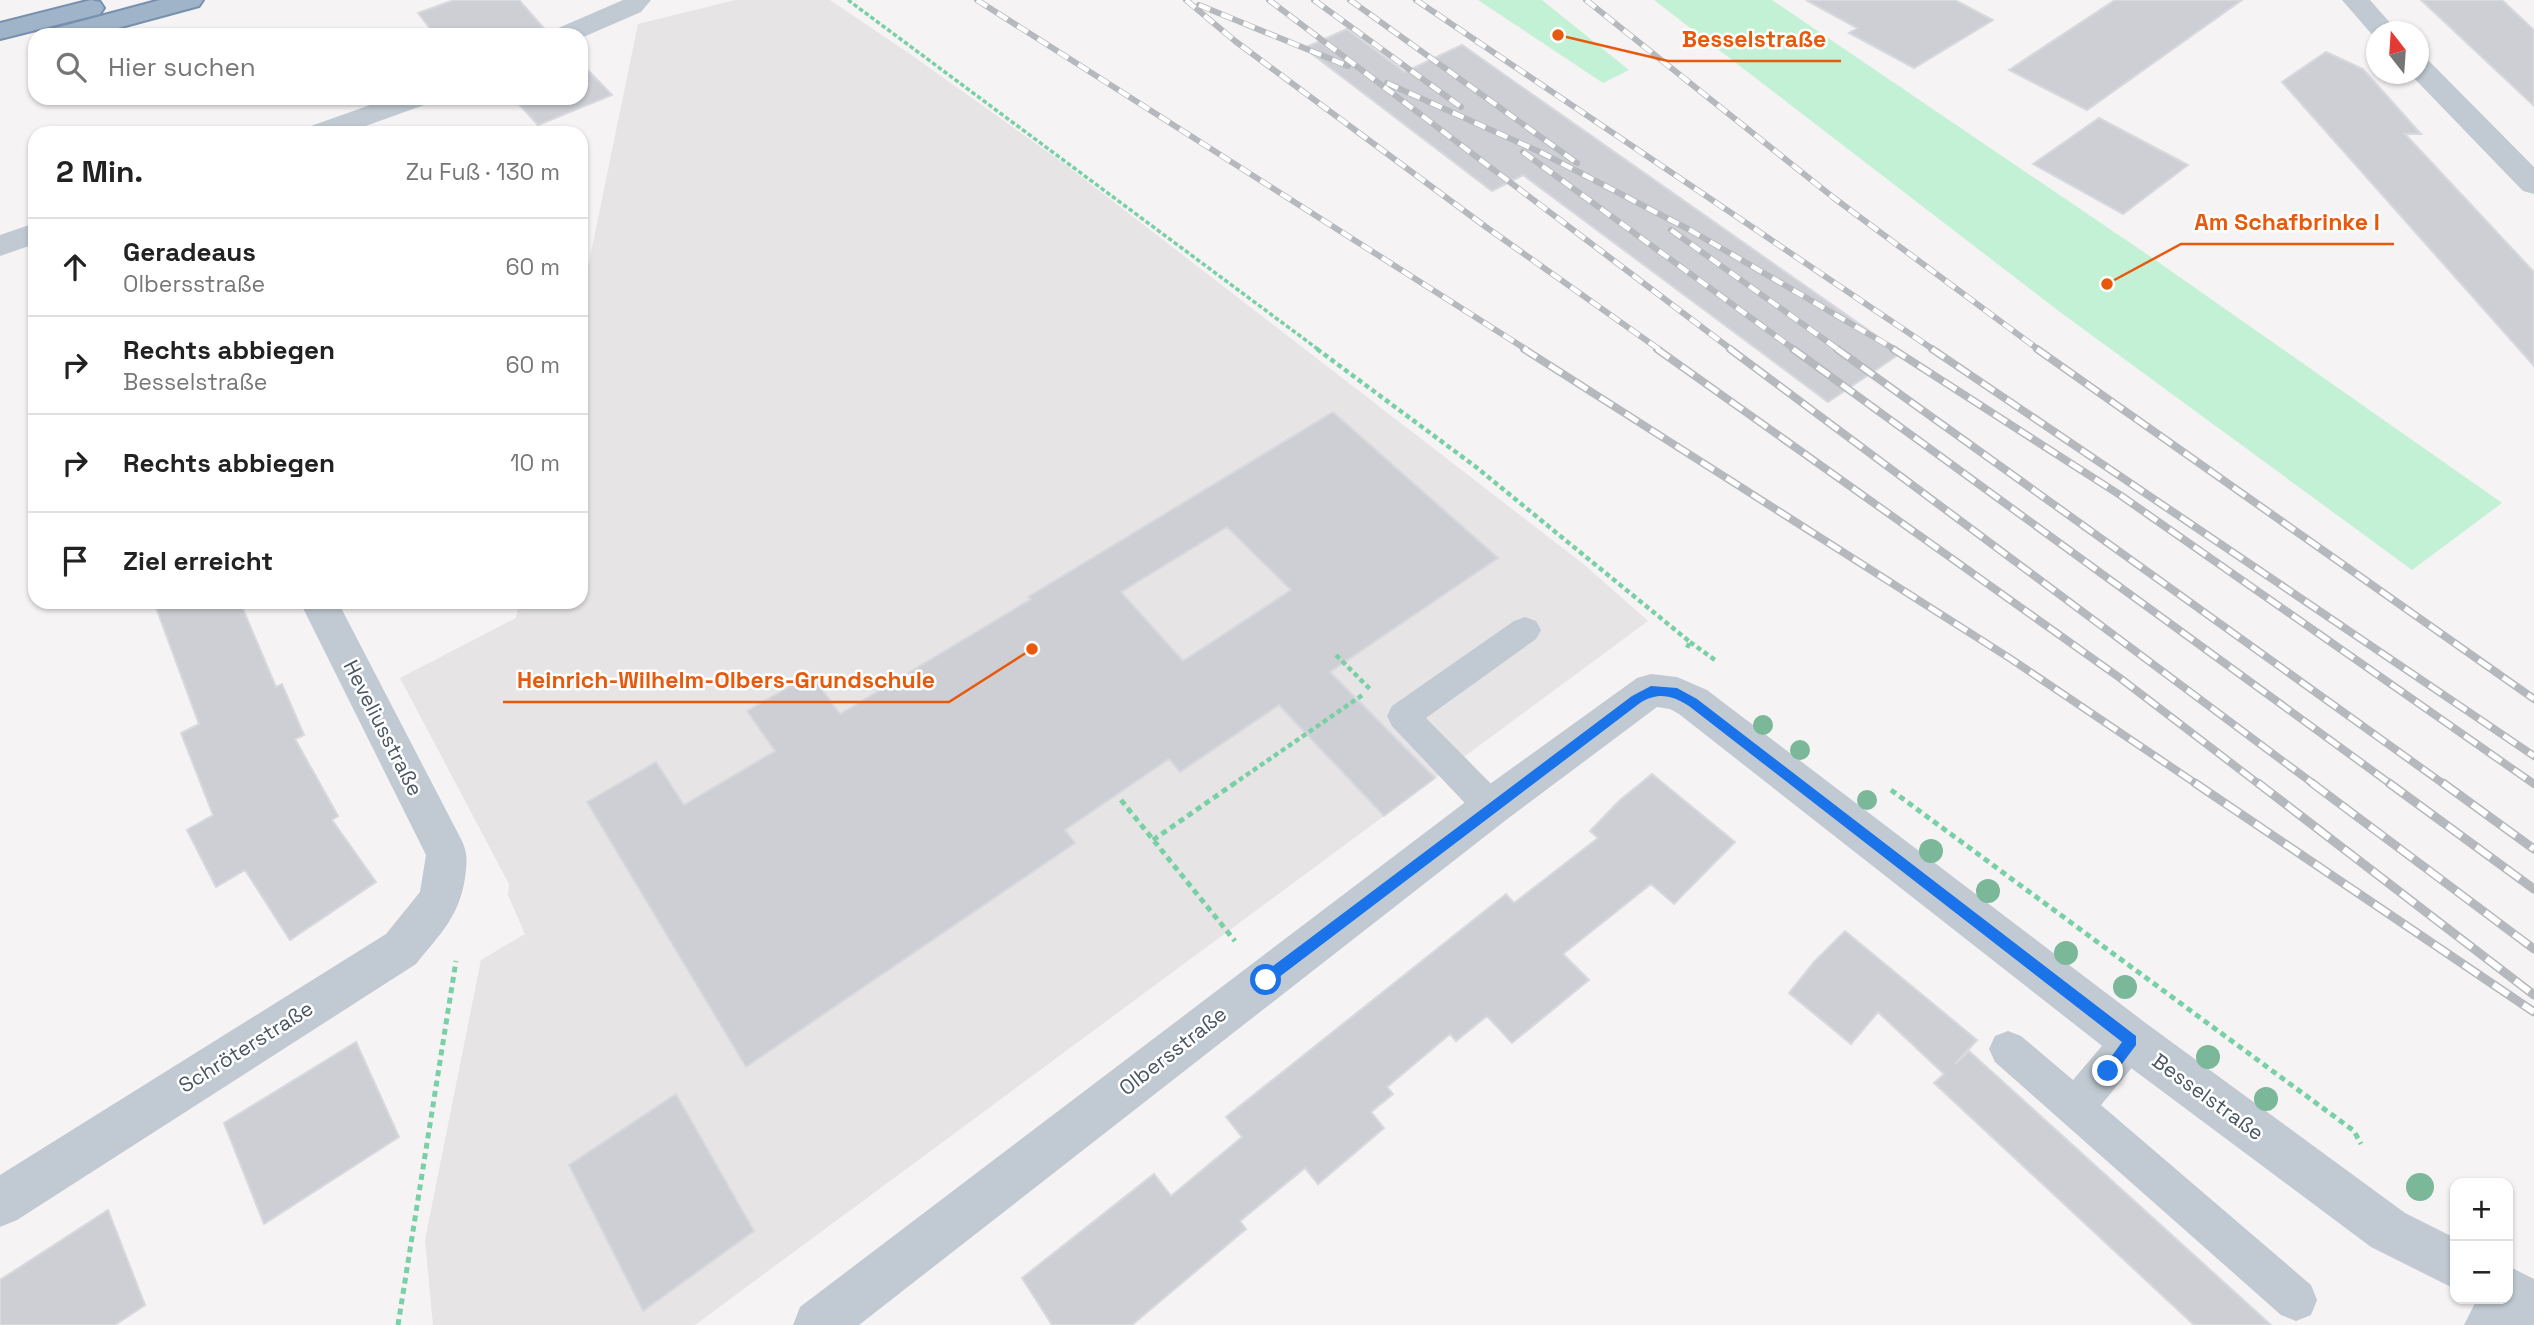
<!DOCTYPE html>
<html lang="de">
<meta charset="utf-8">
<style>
:root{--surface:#fff;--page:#f6f6f6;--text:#222;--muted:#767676;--line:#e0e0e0}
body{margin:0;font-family:"Space Grotesk",sans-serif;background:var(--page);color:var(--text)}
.controls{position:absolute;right:21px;bottom:21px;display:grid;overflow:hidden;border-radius:14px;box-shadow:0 2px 5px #0004}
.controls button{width:63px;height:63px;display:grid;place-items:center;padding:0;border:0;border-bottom:2px solid var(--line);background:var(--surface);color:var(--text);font:35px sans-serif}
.compass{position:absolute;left:2366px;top:21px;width:63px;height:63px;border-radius:50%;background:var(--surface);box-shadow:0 2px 5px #0004;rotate:343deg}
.stop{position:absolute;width:21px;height:21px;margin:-16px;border:5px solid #1a73e8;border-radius:50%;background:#fff}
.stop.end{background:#1a73e8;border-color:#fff;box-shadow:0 2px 7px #0008}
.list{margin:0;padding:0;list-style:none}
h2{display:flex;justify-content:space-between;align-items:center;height:91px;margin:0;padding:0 28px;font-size:30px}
h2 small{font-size:23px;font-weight:400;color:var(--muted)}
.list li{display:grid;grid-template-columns:46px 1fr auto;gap:21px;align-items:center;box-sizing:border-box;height:98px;padding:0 28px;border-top:2px solid var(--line)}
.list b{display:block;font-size:26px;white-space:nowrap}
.list p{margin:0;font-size:23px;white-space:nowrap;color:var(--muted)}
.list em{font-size:23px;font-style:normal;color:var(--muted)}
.icon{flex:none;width:38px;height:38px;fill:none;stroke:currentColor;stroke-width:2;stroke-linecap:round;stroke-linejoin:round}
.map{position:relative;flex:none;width:2534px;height:1325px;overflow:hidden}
.search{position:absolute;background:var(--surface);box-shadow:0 2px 5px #0004;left:28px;top:28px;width:560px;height:77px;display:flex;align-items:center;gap:18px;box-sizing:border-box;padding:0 24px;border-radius:21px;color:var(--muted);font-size:26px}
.panel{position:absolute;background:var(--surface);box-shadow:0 2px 5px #0004;left:28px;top:126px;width:560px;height:483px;border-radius:21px}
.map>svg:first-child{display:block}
.education{fill:#e6e4e5}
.green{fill:#c3f1d5}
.building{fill:#cdcfd5;stroke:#d7d9de;stroke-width:2;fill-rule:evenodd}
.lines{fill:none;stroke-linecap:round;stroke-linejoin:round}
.trunk-casing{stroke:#7690ad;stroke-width:4}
.path-far2{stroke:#7ad0a6;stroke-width:3.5;stroke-dasharray:4.5 2.5;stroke-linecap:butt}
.path-far1{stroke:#7ad0a6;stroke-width:4.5;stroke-dasharray:5 3.5;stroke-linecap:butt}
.path{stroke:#7ad0a6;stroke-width:5;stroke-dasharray:6 4.5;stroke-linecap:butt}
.service{fill:#c1cad2;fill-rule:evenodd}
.minor{fill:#c1cad2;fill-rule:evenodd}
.tertiary{fill:#c1cad2;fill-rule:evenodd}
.trunk{fill:#9fb4c9;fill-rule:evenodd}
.rail-far2-casing{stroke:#b5b8bd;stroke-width:6}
.rail-far1-casing{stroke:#b5b8bd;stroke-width:8}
.rail-casing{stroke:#b5b8bd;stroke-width:9}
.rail-far2{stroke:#fff;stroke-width:4.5;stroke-dasharray:12;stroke-linecap:butt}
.rail-far1{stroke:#fff;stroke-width:5;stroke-dasharray:15;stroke-linecap:butt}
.rail{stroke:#fff;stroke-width:6;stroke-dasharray:18;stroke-linecap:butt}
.tree{fill:#7bb799}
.route{fill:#1a73e8}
.labels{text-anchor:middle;stroke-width:5;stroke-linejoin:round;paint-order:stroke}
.street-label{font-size:21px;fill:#4a5661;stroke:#fff}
.leader{fill:none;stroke:#e8590c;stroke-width:2.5}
.callout-dot{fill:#e8590c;stroke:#fff;stroke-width:2.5}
.callout-label{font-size:23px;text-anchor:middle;font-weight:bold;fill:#e8590c;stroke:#fff;stroke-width:5;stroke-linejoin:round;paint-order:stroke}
</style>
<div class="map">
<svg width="2534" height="1325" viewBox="0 0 2534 1325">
<rect width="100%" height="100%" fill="#f5f3f3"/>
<path class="education" d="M735 0H830L910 54 1066 165 1586 566 1648 621 695 1325H433L425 1240 481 960 525 934 508 895 509 884 400 678 516 618 519 602H581V301L638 24Z"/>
<path class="green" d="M1478 0H1542L1629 70 1603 83Z
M1654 0H1772L2151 257 2502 503 2412 570 2060 312Z"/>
<path class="building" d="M454 0H519L550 35H435L418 13Z
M1806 0H1955L1993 20 1914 68 1849 33 1857 28Z
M2115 0H2242L2087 110 2009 70Z
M2421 0H2502L2534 30V106Z
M1347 29 1405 72 1462 45 1901 353 1828 402 1523 175 1492 191 1304 48Z
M2326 52 2363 69 2421 134H2405L2534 272V366L2282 82Z
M581 63 612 95 538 125 513 98H581Z
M2099 118 2188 165 2123 214 2033 164Z
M1333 412 1498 558 1330 672 1435 778 1384 816 1279 705 1180 772 1169 759 1116 795 1065 830 1075 843 746 1067 587 802 656 762 684 805 775 751 747 711 811 674 840 714 1031 599 1028 597ZM1227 527 1291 590 1183 661 1121 592Z
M154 602H240L276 687 282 684 304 735 295 739 338 816 332 820 376 882 290 940 245 870 216 887 187 830 213 815 181 733 199 724Z
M1652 774 1735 842 1674 904 1651 884 1563 954 1589 980 1512 1043 1487 1016 1456 1041 1450 1034 1387 1087 1393 1094 1371 1112 1384 1128 1318 1184 1305 1168 1240 1221 1246 1229 1132 1325H1052L1022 1278 1154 1174 1171 1196 1242 1137 1226 1117 1506 894 1514 903 1598 838 1590 831 1620 800Z
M1845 931 1977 1040 1955 1064 1969 1051 2271 1325H2194L1934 1083 1944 1074 1878 1012 1851 1044 1789 993 1814 962Z
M356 1042 399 1137 264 1224 224 1123Z
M676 1094 754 1231 643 1311 569 1165Z
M108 1210 145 1305 115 1325H0V1280Z"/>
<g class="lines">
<g class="trunk-casing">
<path id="trunk" d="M91 0 100 2 104 8 100 14 0 39V23Z
M160 0H203L199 6 92 35H49L52 29Z"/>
</g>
<path class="path-far2" d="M848 0 1319 350"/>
<path class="path-far1" d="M1317 349 1476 467 1690 642 1686 650
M1690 642 1715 660
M1336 655 1370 689
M1232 785 1364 694"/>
<path class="path" d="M1891 790 2354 1131 2361 1144
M1121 800 1235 941
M1153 840 1235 783
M398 1325 456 961"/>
<path class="service" d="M1525 617 1536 621 1541 630 1536 639 1426 718 1503 796 1508 807 1503 818 1491 822 1479 818 1392 726 1387 716 1392 706 1514 621Z
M2131 1022 2144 1027 2150 1040 2144 1053 2101 1105 2311 1285 2317 1300 2311 1315 2296 1321 2281 1315 1995 1062 1989 1049 1995 1036 2008 1031 2021 1036 2073 1080 2118 1027Z"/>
<path class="minor" d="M623 0H651L641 12 581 38V35H553L556 29Z
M390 98H431L427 104 346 133H304L308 127Z
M35 223V244L0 256V235Z
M300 602H338L462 841C468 854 467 863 465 878 459 917 440 934 416 964L17 1220 0 1227V1175L386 934 420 892 426 855Z
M1651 674 1677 677 1707 690 2147 1024 2405 1213 2455 1238V1289L2371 1247 2115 1056 1679 714 1670 709 1657 707 1506 820 859 1325H793L800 1307 1476 794 1637 678Z
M2508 1266 2534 1279V1325H2464L2477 1299H2508Z"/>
<path class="tertiary" d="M2342 0H2370L2398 32H2376L2375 38Z
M2418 58 2428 60 2534 167V194L2523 191 2410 74H2418Z"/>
<use href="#trunk" class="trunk"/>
<g class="rail-far2-casing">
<path id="rail-far2" d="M977 0 1527 350
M1186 0 1235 41 1486 227 1660 350
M1269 0 1732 350
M1314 0 1461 107
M1350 0 1577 163
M1416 0 1934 350
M1586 0 1834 198 2039 350
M1199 5 1348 66
M1387 83 1540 152 1690 230 1896 350
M1523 152 1795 350
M1671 230 1839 350"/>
</g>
<g class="rail-far1-casing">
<path id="rail-far1" d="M1524 349 2011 659 2198 785
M1657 349 2120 678 2260 785
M1730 349 2315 785
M1793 349 2392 785
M1837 349 2445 785
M1893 349 2120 495 2534 784
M1932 349 2534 756
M2037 349 2534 699"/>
</g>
<g class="rail-casing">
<path id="rail" d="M2195 783 2534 1012
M2258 783 2534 995
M2312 783 2534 949
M2389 783 2534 889
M2443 783 2534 849"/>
</g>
<use href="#rail-far2" class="rail-far2"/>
<use href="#rail-far1" class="rail-far1"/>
<use href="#rail" class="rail"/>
</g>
<g class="tree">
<circle cx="1763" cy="725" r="10"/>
<circle cx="1800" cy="750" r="10"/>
<circle cx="1867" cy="800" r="10"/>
<circle cx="1931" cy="851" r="12"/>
<circle cx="1988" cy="891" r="12"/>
<circle cx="2066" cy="953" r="12"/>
<circle cx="2125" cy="987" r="12"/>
<circle cx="2208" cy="1057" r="12"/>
<circle cx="2266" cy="1099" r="12"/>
<circle cx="2420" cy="1187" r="14"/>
</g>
<path class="route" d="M1651 686 1677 688 1697 699 2136 1036V1045L2113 1076H2103L2101 1071 2122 1042 1689 706C1671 695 1658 692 1640 703L1270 984H1261V975L1632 696Z"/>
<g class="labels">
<g class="street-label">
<text transform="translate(383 728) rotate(63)" y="7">Heveliusstraße</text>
<text transform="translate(246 1047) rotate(-32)" y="7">Schröterstraße</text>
<text transform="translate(1173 1051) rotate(-38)" y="7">Olbersstraße</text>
<text transform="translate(2208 1097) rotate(36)" y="7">Besselstraße</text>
</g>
</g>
<path class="leader" d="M1558 35L1668 61H1841M2107 284L2181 244H2394M1032 649L949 702H503"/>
<g class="callout-dot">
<circle cx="1558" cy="35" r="7"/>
<circle cx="2107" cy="284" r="7"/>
<circle cx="1032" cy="649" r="7"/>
</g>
<g class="callout-label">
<text x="1754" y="47">Besselstraße</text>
<text x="2287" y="230">Am Schafbrinke I</text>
<text x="726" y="688">Heinrich-Wilhelm-Olbers-Grundschule</text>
</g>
</svg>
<div class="controls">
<button>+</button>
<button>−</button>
</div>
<svg class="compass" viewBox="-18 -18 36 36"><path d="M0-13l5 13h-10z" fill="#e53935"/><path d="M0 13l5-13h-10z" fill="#767676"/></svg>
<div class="stop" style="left:1266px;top:980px"></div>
<div class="stop end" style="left:2108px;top:1071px"></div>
<div class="search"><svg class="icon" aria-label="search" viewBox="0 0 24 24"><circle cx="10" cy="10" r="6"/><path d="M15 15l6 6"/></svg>Hier suchen</div>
<section class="panel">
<h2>2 Min.<small>Zu Fuß · 130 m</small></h2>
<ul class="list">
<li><svg class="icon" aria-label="ahead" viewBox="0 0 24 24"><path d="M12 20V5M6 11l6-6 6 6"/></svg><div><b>Geradeaus</b><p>Olbersstraße</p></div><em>60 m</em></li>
<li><svg class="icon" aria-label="right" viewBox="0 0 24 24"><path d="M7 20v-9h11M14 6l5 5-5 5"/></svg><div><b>Rechts abbiegen</b><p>Besselstraße</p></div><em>60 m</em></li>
<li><svg class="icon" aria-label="right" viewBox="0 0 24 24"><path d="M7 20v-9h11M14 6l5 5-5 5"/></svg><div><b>Rechts abbiegen</b></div><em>10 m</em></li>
<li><svg class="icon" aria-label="arrive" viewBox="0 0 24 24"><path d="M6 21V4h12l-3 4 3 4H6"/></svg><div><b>Ziel erreicht</b></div></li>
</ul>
</section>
</div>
